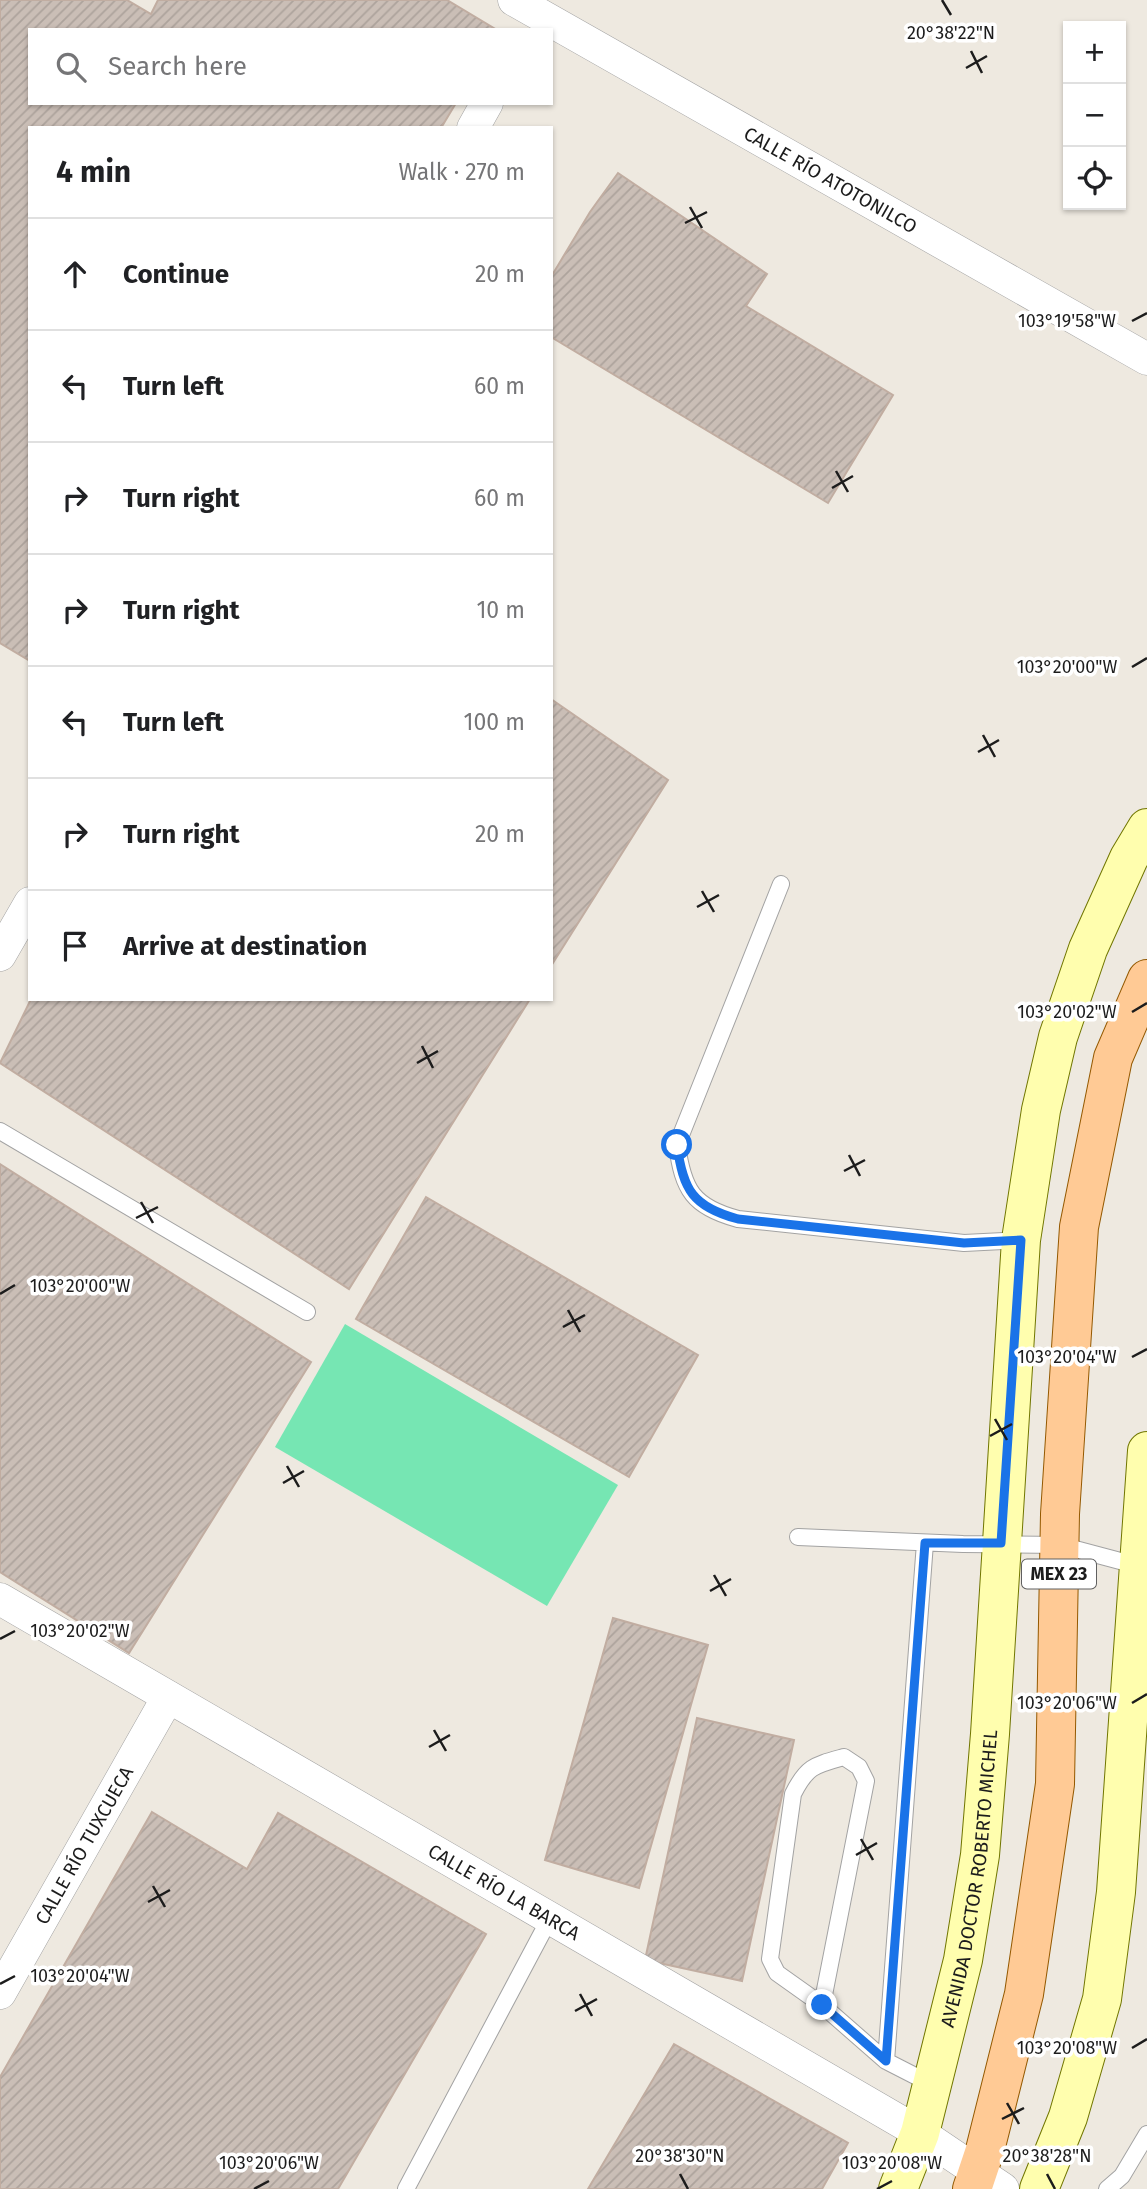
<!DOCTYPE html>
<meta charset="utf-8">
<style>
:root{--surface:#fff;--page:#f6f6f6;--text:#202124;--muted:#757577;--line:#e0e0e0}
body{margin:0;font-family:"Fira Sans",sans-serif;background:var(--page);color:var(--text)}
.controls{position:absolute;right:21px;top:21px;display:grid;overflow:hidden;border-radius:0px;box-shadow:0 2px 5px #0004}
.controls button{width:63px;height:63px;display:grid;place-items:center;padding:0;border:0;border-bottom:2px solid var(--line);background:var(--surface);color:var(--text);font:35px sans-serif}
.stop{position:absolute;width:21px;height:21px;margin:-16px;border:5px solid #1a73e8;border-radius:50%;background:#fff}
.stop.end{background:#1a73e8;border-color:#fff;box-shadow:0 2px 7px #0008}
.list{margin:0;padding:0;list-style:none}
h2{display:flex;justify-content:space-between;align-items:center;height:91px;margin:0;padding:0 28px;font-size:30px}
h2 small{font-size:23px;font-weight:400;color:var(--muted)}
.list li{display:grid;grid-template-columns:46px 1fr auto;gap:21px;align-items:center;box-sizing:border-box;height:112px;padding:0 28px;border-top:2px solid var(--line)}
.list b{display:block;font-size:26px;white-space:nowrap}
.list em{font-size:23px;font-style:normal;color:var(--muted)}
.icon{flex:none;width:38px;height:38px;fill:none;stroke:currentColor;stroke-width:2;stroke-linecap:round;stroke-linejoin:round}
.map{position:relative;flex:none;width:1147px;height:2189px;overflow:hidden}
.search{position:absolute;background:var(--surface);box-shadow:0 2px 5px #0004;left:28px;top:28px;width:525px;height:77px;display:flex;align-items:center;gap:18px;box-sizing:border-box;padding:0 24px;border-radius:0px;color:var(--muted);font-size:26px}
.panel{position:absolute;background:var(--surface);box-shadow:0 2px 5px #0004;left:28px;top:126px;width:525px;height:875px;border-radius:0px}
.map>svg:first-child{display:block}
.pitch{fill:#76e6b3}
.building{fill:url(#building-hatch);stroke:#c1ada1;stroke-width:2}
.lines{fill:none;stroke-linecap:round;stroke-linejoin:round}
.service-casing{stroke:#a3a3a3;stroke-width:18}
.minor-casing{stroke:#a3a3a3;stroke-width:33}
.secondary-casing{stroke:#717600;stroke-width:40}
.primary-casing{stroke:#945900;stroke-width:40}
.service{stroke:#fff;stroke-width:16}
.minor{stroke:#fff;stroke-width:32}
.secondary{stroke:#fffeae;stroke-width:38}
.primary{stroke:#ffca95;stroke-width:38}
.route{stroke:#1a73e8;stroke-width:9}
.ticks{fill:none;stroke:#1c1c1c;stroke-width:2.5}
.labels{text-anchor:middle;stroke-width:7;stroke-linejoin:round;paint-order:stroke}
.shield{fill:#fff;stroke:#606060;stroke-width:2}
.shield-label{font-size:18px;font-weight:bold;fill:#1c1c1c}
.street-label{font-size:19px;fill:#1c1c1c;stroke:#fff}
.ticks-label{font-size:18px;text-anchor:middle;fill:#1c1c1c;stroke:#fff;stroke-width:7;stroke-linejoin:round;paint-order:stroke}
</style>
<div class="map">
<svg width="1147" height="2189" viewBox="0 0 1147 2189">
<defs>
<pattern id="building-hatch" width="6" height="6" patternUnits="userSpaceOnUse" patternTransform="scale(1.75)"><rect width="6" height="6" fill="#cabeb6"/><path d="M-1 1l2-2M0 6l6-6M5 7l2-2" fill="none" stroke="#ada39c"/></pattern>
</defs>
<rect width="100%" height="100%" fill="#eee9e0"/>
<path class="pitch" d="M345 1324 618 1485 547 1606 275 1447Z"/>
<path class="building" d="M0 0H127L151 14 158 0H447L497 30H30V103H456L441 128H30V661L0 643Z
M618 173 767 274 746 306 893 395 828 503 551 337V277L590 212Z
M551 699 668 780 551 966Z
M31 999H530L349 1289 0 1063Z
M0 1164 311 1362 129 1653 0 1572Z
M426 1197 698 1355 629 1477 356 1319Z
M613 1618 708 1645 639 1888 545 1860Z
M697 1718 794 1740 742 1981 645 1960Z
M152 1812 247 1869 278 1813 486 1934 338 2189H0V2077Z
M674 2044 848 2143 822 2189H588Z"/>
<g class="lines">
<g class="service-casing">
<path id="service" d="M781 884 677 1145C683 1190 693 1207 738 1219L964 1243 1021 1240
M0 1131 307 1312
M798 1537 963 1544 1060 1545 1139 1566
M925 1543 886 2061 931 2084
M822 2005 866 1781 859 1767 844 1757C815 1765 807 1766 793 1794L770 1959 777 1973 822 2005 886 2061
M406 2189 550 1918
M1107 2189 1122 2176 1147 2134"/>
</g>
<g class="minor-casing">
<g id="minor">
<path id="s1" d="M514 0 1147 359"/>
<path d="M473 128 487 103"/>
<path d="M0 955 30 903"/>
<path id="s2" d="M0 1599 920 2133 1003 2189"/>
<path id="s3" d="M0 1993 168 1697"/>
</g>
</g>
<g class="secondary-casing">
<g id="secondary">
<path id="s4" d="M898 2189 920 2133 963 1960 980 1855 990 1734 1021 1240 1041 1110 1058 1037 1088 949 1129 858 1147 828"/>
<path d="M1039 2189 1068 2117 1102 1999 1116 1892 1147 1451"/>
</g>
</g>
<g class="primary-casing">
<path id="primary" d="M972 2189 985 2150 1024 1994 1055 1784 1060 1514 1079 1227 1113 1058 1147 979"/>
</g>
<use href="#service" class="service"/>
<use href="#minor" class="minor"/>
<use href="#secondary" class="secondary"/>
<use href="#primary" class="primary"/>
</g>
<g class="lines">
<path class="route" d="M677 1145C683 1190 693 1207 738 1219L964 1243 1021 1240 1001 1543H925L886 2061 822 2005"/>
</g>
<path class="ticks" d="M942 0 951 15M971 51 982 73M966 68 987 56M690 207 702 228M685 223 707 212M1132 321 1147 313M836 471 848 492M832 488 853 476M1132 667 1147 658M983 735 995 757M978 752 999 740M702 891 714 912M697 907 719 895M1132 1012 1147 1003M422 1046 433 1068M417 1063 438 1051M849 1155 860 1176M844 1171 865 1160M141 1202 153 1223M136 1218 158 1207M0 1294 15 1285M568 1310 580 1332M563 1327 585 1315M1132 1357 1147 1349M995 1419 1007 1440M990 1436 1012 1424M287 1466 299 1487M283 1483 304 1471M714 1575 726 1596M710 1591 731 1579M0 1639 15 1631M1132 1703 1147 1694M434 1730 446 1751M429 1747 450 1735M861 1839 873 1860M856 1855 877 1843M153 1886 165 1907M148 1902 170 1890M0 1984 15 1976M580 1994 592 2016M575 2011 597 1999M1132 2048 1147 2039M1007 2103 1019 2124M1002 2119 1024 2108M680 2174 688 2189M1047 2174 1055 2189M254 2189 269 2181M877 2189 892 2181"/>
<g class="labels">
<rect class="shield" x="1022" y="1559.5" width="74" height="29" rx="5"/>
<g class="shield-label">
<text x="1059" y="1580">MEX 23</text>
</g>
<g class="street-label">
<text dy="7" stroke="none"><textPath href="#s1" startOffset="364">CALLE RÍO ATOTONILCO</textPath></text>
<text dy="7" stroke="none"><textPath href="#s3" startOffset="170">CALLE RÍO TUXCUECA</textPath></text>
<text dy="7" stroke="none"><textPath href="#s4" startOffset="320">AVENIDA DOCTOR ROBERTO MICHEL</textPath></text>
<text dy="7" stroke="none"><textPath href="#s2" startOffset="583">CALLE RÍO LA BARCA</textPath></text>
</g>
</g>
<g class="ticks-label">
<text x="951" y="39">20°38'22"N</text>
<text x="1067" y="327">103°19'58"W</text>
<text x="1067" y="673">103°20'00"W</text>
<text x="1067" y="1018">103°20'02"W</text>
<text x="80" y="1292">103°20'00"W</text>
<text x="1067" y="1363">103°20'04"W</text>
<text x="80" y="1637">103°20'02"W</text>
<text x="1067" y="1709">103°20'06"W</text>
<text x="80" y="1982">103°20'04"W</text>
<text x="1067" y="2054">103°20'08"W</text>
<text x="680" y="2162">20°38'30"N</text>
<text x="1047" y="2162">20°38'28"N</text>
<text x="269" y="2169">103°20'06"W</text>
<text x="892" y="2169">103°20'08"W</text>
</g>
</svg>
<div class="controls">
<button>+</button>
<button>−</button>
<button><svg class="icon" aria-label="locate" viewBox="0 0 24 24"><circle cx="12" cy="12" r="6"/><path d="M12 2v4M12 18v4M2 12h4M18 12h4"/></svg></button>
</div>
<div class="stop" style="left:677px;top:1145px"></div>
<div class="stop end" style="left:822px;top:2005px"></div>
<div class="search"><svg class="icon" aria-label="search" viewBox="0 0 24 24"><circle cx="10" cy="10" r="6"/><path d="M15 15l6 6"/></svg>Search here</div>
<section class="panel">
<h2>4 min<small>Walk · 270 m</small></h2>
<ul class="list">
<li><svg class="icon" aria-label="ahead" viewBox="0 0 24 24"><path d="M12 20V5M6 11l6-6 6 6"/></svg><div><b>Continue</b></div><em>20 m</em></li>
<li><svg class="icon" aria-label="left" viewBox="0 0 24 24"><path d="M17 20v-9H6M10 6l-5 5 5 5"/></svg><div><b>Turn left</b></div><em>60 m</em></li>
<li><svg class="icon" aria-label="right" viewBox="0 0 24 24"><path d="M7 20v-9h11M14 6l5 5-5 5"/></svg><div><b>Turn right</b></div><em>60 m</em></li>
<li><svg class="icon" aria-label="right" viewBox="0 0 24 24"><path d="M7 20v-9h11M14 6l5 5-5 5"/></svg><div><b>Turn right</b></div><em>10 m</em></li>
<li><svg class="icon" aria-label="left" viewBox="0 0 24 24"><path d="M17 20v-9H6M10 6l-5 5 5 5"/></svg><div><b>Turn left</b></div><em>100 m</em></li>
<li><svg class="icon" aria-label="right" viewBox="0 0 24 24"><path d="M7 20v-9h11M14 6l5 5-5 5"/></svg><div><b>Turn right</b></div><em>20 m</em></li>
<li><svg class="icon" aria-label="arrive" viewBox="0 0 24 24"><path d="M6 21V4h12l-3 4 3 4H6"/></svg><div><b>Arrive at destination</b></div></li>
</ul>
</section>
</div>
